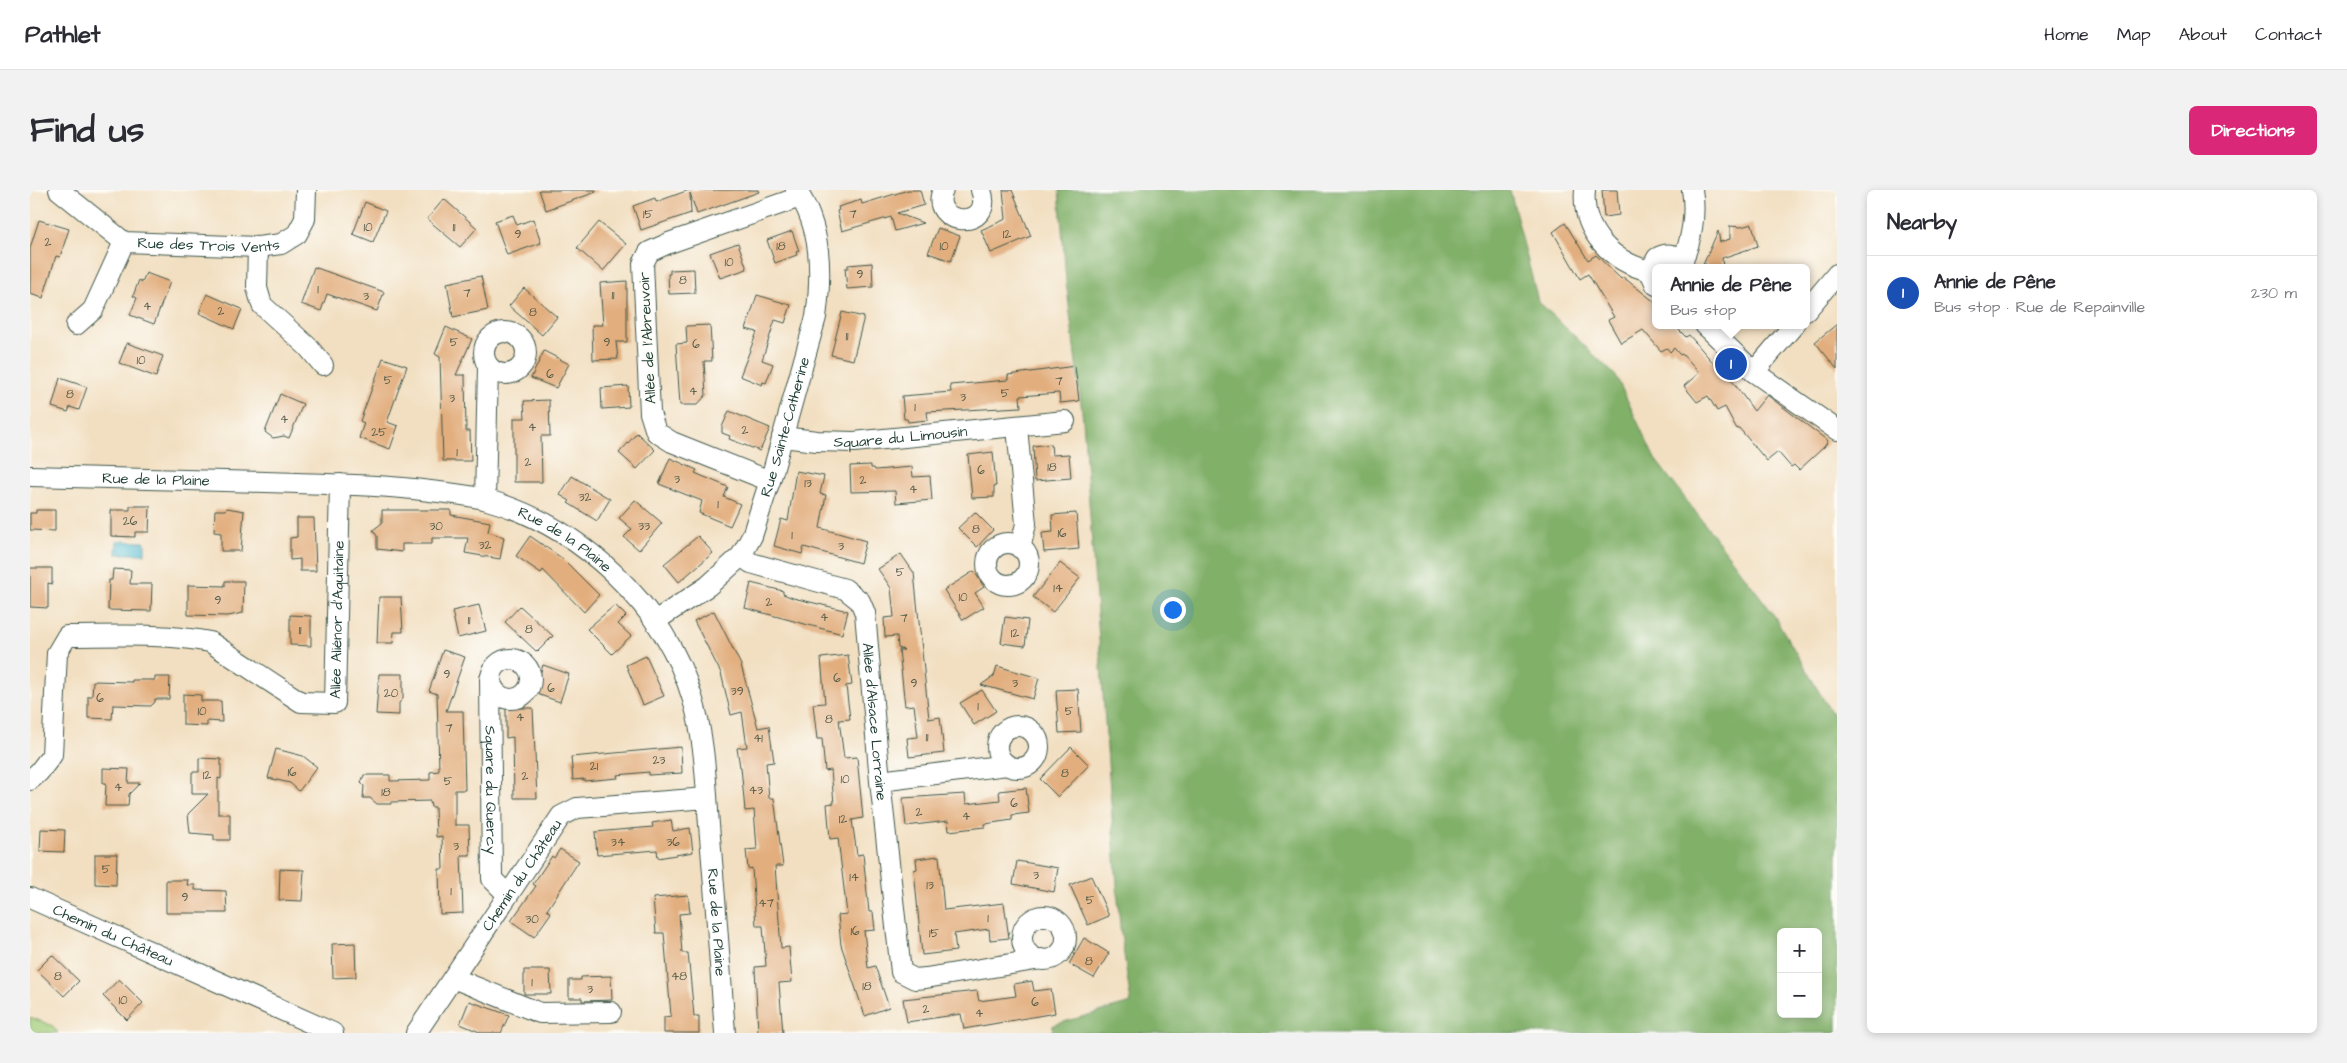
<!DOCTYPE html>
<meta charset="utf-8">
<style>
:root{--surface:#fff;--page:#f2f2f3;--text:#2b2b33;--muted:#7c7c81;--line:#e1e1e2;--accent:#db2777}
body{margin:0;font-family:"Architects Daughter",sans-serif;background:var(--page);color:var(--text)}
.controls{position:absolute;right:15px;bottom:15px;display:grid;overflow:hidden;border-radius:8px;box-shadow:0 2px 8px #0003}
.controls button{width:45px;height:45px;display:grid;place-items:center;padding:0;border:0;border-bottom:1px solid var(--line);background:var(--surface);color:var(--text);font:25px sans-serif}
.you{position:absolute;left:1142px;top:419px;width:18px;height:18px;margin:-12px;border:4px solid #fff;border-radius:50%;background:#1a73e8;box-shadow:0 0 0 8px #1a73e833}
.badge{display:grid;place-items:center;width:32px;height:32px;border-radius:50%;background:var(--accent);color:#fff;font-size:16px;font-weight:700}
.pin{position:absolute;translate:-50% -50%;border:2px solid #fff;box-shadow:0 1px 5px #0006}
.popup{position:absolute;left:1622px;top:74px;width:158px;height:65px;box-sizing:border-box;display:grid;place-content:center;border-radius:8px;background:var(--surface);filter:drop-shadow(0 1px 4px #0005);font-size:16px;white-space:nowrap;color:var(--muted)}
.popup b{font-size:19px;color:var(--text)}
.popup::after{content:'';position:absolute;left:50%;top:100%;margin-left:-10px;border:10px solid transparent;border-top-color:var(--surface)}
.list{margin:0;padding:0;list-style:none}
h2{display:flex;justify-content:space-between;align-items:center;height:65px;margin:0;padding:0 20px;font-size:21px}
h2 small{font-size:16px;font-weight:400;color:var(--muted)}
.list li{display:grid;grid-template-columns:32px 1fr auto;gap:15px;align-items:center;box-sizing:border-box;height:75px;padding:0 20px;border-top:1px solid var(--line)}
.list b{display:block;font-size:19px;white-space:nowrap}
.list p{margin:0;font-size:16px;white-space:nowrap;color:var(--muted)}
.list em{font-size:16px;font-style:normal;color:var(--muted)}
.map{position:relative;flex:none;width:1807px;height:843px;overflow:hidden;border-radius:8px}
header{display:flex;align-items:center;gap:30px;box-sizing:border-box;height:70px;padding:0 25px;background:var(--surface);border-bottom:1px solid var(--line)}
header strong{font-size:24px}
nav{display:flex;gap:28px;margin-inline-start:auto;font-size:18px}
.intro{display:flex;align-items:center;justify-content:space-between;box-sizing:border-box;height:120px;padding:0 30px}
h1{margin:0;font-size:35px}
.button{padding:12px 22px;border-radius:8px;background:var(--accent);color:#fff;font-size:18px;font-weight:700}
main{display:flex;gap:30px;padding:0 30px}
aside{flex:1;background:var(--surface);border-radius:8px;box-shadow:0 2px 8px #0003}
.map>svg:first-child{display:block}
.green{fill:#a2cc79;stroke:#608456}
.forest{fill:#81b069;stroke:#50764e;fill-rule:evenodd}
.water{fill:#51bace;stroke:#387c81}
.building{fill:#e2ae7e}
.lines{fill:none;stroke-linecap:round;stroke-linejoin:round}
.minor-casing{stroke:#3f5549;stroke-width:22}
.minor{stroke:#fff;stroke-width:20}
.labels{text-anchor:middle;stroke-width:4;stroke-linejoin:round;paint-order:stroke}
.number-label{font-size:12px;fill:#505946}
.street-label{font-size:15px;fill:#1f3d34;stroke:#fdfcf7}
</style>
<header>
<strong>Pathlet</strong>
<nav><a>Home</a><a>Map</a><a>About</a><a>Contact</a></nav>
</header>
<div class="intro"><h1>Find us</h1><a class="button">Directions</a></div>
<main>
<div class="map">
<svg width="1807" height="843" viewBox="0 0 1807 843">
<rect width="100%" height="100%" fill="#fdfcf7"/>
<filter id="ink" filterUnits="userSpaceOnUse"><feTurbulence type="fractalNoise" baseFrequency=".02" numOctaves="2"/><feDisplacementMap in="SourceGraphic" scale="10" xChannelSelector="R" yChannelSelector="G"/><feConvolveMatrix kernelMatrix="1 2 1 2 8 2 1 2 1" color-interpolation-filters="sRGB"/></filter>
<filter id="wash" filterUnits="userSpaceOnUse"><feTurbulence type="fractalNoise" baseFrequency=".0096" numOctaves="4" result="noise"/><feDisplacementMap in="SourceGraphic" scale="20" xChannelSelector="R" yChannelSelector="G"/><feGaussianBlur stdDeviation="1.12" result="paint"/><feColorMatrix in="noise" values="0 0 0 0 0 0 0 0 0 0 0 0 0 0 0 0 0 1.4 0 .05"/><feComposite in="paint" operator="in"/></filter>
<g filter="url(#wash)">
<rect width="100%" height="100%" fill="#f2dfc1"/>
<path class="green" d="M0 827 23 836 28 843H0Z"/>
<path class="forest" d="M1029 0H1480L1508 111 1586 186 1625 269 1742 422 1807 532V843H1022L1023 835 1101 813 1090 737 1053 230 1036 91ZM1751 742H1788V824H1751Z"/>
<path class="water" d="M87 351 115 352V364H86Z"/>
<g id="blocks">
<path class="building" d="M509 0H566V2L516 20Z
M659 0H728L729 2 667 24 660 3 661 23 611 40 603 16 625 8 626 12Z
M878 0H890L894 15 867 23 893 33 865 41 861 27 812 41 807 21 809 20 808 17 831 10 832 14Z
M973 0H982L1001 46 961 63 951 40 976 29Z
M1572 0H1587L1589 25 1574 27Z
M414 9 447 38 430 57 397 29Z
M335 12 356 21 343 52 323 44Z
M483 25 487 35 503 29 511 53 477 65 465 31Z
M9 30 39 39 30 67 26 66 13 108 0 104V58Z
M569 32 596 54 573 81 547 58Z
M1535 33 1558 70 1566 65 1591 89 1593 87 1626 113V135H1644L1656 147 1659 145 1686 176 1687 175 1698 185 1724 221 1737 205 1798 251 1794 257 1769 280 1764 275 1761 277 1748 262 1737 271 1709 238 1707 239 1695 217 1687 221 1678 206 1667 212 1654 196 1669 183 1652 164 1650 165 1644 158 1640 162 1637 158 1631 161 1613 140 1591 153 1578 130 1584 127 1558 84 1550 89 1523 42Z
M1722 34 1728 56 1692 68 1693 78H1677L1676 74 1673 75 1688 41 1690 52 1700 49V36L1711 37Z
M908 38 930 46 921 71 898 63Z
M762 41 769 61 766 62 767 65 745 73 737 50Z
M708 53 717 79 690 88 680 63Z
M842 73 843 97 817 99 815 78H818V75Z
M284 77 354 102 347 121 297 104 291 121 271 114Z
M664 79 665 103 639 104 638 84H640V80Z
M116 83 140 92 124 134 100 125 107 108 103 106 109 90 112 92Z
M451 86 458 120 423 127 417 93Z
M597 91V152H586L588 169 563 170 562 135H573L570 93Z
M494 98 527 127 512 145 479 116Z
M177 104 212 119 204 139 169 123Z
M727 105 761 115 755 133 745 130 732 170 743 174 736 193 733 192 732 195 710 186 727 142 716 139Z
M812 122 834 127 823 170 801 165Z
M1807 134V179L1785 152Z
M680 135 682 171H674L676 205 667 215H650L646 154 657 153 656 136Z
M416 137 442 149 426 185H435L436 241H440L441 271H413L410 167 405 164Z
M97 153 133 166 126 187 89 173Z
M514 161 539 174 526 198 501 188Z
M353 168 377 176 357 232 368 236 360 259 329 248 334 233 330 231Z
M1045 176 1049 211 1030 213 1029 203 990 206 991 217 897 222 898 230 878 232 877 229H874L872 206 921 202 920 195 978 190V185Z
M30 188 57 197 49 220 40 217 38 222 22 217Z
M598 196 599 217 572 219 571 198Z
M250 204 273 214 259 248 254 246 243 248 235 242Z
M519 210 520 246H511L512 292H484V228H495L494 211Z
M699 221 740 238 730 261 699 249 700 246 692 243V237Z
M607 243 625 260 607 279 589 263Z
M1021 254 1022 265 1039 264 1041 288 1005 291 1003 256Z
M963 262 966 296H964V307L942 308 938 265Z
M640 268 667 280 665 283 698 297 694 307 710 314 700 336 669 323 672 311 629 294Z
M841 275V278H844L845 280 882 277 883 287 900 286 902 310 866 313 865 301 821 302 820 276Z
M766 281 794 286 790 304 796 305 790 338 836 351 830 373 774 357 772 364 744 356 751 329 758 331Z
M542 286 580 309 567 331 538 313 540 311 530 305Z
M605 310 632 333 609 360 594 347 602 339 589 328Z
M100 316H120L119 342H105V347L81 346V320H100Z
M197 318 214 321 211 361H191V343L184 342 185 320H195Z
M6 320H25V341L0 340V323H6Z
M352 320H421V325L460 332 458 342 474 347 470 369 435 363 438 348H402V354H372V362L347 359V346L343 340 352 333Z
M945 322 963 340 947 357 928 338Z
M1046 323 1049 359 1014 362 1012 343 1023 342 1022 325Z
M267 328H284L286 381H270V369L260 370V348L267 347Z
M500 346 533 369 569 405 554 422 513 380 511 383 486 366Z
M668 346 683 363 649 392 634 374Z
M871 364 884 383 899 529 910 527 914 563 879 567 877 548 888 547 884 515 875 516 869 460H874L868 458 867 446 855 447 854 428 864 427 861 398 848 379Z
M1030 373 1050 388 1023 422 1003 407Z
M0 378H22V394L18 393V418L0 417Z
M83 379 101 380 100 394H122L121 421 78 420 79 390H82Z
M944 381 954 397 945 403 954 417 933 430 914 400Z
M195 391H214L213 423 198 426 158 425V395L195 396Z
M721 393 753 401V404L763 408 818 421 812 444 715 418Z
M349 407H371L373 442H364L363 453H347Z
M449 415 456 441 428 448 422 421Z
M585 415 596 426 588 434 601 446 582 464 557 439Z
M490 416 523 446 507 462 475 432Z
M684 421 711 475 728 538 739 536 744 572 736 573 739 608H744L753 676H745L751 758 759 757 762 792 749 793 753 843H728L725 777 736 776 733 736H726L722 678 718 679 716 660 727 659 724 620 715 621 711 577H710L707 558 717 557 712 522 701 525 691 483 664 431Z
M260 425 281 426V456L260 455Z
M975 427 998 430 995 456 971 453Z
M413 460 435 467 416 521H433L435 600H425V635H439L440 665H431L433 723 410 724 409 679H413L412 646 406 647 405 617H401L400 611 361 612V614H347L340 608H333L334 596 331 593 334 585H360V591L400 590V582L409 581 407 504 399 501Z
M818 465 822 495 816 496 820 529 809 530 814 568 827 567 833 628 822 630 827 665 833 664 839 722H843L845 740 834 741 838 778 845 776 859 817 835 826 811 755 808 725 817 724 808 648 800 649 797 614 804 613 801 580 795 581 792 549H787L783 514 795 513 791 468Z
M616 466 634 506 613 515 596 475Z
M513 475 539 484 530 512 504 503Z
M967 476 1009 488 1003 509 951 495 964 486Z
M349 484H373V509L369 513V525L346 524Z
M125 487H140L139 509H125V512L121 516 83 515 82 529 58 528V506H62L63 491 102 492V490H125Z
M1048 499 1051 542 1029 543 1026 500Z
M952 500 966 521 944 535 930 513Z
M153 504 171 505V511H191L192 532 177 531V536L153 535Z
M476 518H503L507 608H484L483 547 476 548Z
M651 557 652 583 619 585V582L587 585 588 588 554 591V589L543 590 541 567Z
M1041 557 1059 575 1028 607 1010 589Z
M246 559 273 566 287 577 269 601 260 593 238 588Z
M169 568 191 569V589L188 588V624H200V650H184V645L160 643 158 624 178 604H162V582H169Z
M73 578 99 579 98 593H110L99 604 98 616H75L76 593H73Z
M996 598 999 623 982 625V630L955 634V637L919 641 918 631 876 636 873 608 935 604 936 614 970 610 969 601Z
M641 630 643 641 660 638 663 662 628 668 627 660 567 665 565 642 623 637 622 633Z
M11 639 35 640 34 662 10 661Z
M530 659 549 671 517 720 521 723 504 747 481 731 506 696 503 694 522 666 524 668Z
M65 664H87L86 695 65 694Z
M909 666 914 720 974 713 979 748 960 750 959 739 924 744 926 761 892 765 884 680 887 679 886 669Z
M987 671 1028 678 1024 702 983 694Z
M250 679 274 680 272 711 249 710Z
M1061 686 1079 726 1058 735 1040 695Z
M136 690H158L157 695H165V700L196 701 197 723H136Z
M658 705 660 723 649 724 652 763H658L664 826H669V843H634V827L641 826 634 743H626L623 708Z
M1054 748 1079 763 1064 788 1039 774Z
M325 753 326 787 303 788 302 754Z
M22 765 49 791 34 806 7 780Z
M494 780H520L521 804H494Z
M581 786 582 810 552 811V808H539V790H551V787Z
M89 789 113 813 97 830 73 806Z
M1002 791 1004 801 1021 799 1025 823 934 839 931 824 877 832 873 809 947 801 949 811 986 806 984 794Z
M439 811 479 825 471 843H452L430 834Z"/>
</g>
</g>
<g filter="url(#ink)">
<use href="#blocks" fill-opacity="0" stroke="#3f5549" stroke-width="1"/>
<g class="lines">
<g class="minor-casing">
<g id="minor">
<path id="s1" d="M29 0 94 52 228 57 251 54 267 44 275 29 276 0"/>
<path d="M913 0C897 36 966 42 951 0"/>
<path d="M1555 0C1551 41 1582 72 1620 81"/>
<path d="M228 57 227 98 232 115 278 157 293 175"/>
<path d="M1652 71C1662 51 1666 22 1662 0"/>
<path d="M1626 95 1620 81 1627 68C1639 61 1651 65 1655 78"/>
<path d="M1776 121 1807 84"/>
<path d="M46 135 63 120 94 52"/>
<path d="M1675 135 1724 182 1807 240"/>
<circle cx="475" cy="163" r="21"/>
<path d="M1724 182 1764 135"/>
<path d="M987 237 996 334 990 358"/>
<path id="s2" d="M752 247 787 251 824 252 1035 231"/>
<path id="s3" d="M0 286C79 288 157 290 236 292 291 294 346 294 400 301 418 303 437 305 454 309 550 335 635 415 663 510 675 550 676 594 679 635 685 704 690 774 695 843"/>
<path d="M740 291 642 252 626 242 620 223 613 74 619 62 639 53 770 7"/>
<path d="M455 309 458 177"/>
<circle cx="978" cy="374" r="21"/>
<path id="s4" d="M711 366 721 373 815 399 830 411 835 423 850 591 871 782 885 789 896 788 1011 769"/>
<path id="s5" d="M625 431 678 396 711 366 722 346 743 281 786 127C792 83 792 37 766 0"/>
<circle cx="481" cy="489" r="20"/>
<path id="s6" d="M460 489 462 689 477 704"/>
<circle cx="988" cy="557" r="21"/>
<path id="s7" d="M0 590 9 582 22 565 27 463 37 446C84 446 134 443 180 452L271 512 305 513 310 294"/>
<path d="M850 591 977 575"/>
<path id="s8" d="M0 708 303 843"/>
<circle cx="1014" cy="748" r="22"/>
<path d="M423 788 510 823 581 822"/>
<path id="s9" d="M386 843 531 626 547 618 677 608"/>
</g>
</g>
<use href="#minor" class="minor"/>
</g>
</g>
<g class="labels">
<g class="number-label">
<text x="618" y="28">15</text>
<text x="823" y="28">7</text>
<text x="338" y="41">10</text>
<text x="424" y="41">11</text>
<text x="488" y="48">9</text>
<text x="977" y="48">12</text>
<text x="18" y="56">2</text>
<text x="751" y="60">18</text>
<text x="914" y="60">10</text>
<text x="699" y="76">10</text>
<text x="830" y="88">9</text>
<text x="653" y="94">8</text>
<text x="288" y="103">1</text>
<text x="437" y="107">7</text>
<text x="583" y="109">11</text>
<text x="336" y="110">3</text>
<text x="117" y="120">4</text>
<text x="191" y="125">2</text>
<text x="503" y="126">8</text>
<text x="817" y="150">11</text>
<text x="424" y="156">5</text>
<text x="577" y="156">9</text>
<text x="666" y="158">6</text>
<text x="111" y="174">10</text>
<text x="520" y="188">6</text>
<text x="358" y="194">5</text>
<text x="1029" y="195">7</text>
<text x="663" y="205">4</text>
<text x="975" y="207">5</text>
<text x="40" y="208">8</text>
<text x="933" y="211">3</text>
<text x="422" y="212">3</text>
<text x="885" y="221">1</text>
<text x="254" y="233">4</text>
<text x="502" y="241">4</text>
<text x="715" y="244">2</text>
<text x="349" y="246">25</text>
<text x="427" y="266">1</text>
<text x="498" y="276">2</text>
<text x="1022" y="281">18</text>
<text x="951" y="284">6</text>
<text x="647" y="293">3</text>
<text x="833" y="294">2</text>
<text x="778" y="297">13</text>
<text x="883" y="303">4</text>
<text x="555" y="311">32</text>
<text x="688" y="318">1</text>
<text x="100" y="335">26</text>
<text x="406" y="340">30</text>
<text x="614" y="340">33</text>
<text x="946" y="343">8</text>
<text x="1032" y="347">16</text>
<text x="762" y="349">1</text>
<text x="455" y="359">32</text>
<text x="811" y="360">3</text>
<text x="870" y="386">5</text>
<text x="1028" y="402">14</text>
<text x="933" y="411">10</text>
<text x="188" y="414">9</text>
<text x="739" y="416">2</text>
<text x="794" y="431">4</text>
<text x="874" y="432">7</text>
<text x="439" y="434">11</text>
<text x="499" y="443">8</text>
<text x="270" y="444">11</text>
<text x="985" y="447">12</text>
<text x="417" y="488">9</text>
<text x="807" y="492">6</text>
<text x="884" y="497">9</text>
<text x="985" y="497">3</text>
<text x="521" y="502">6</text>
<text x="707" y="505">39</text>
<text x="361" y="507">20</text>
<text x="70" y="512">6</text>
<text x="948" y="520">1</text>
<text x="172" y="525">10</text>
<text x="1039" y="525">5</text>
<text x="490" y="531">4</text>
<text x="799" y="533">8</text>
<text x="419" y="542">7</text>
<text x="897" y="551">11</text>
<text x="728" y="552">41</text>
<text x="629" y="574">23</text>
<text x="564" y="580">21</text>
<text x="262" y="586">16</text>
<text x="1035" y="587">8</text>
<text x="177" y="589">12</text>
<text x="495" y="590">2</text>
<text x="815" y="593">10</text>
<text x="418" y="595">5</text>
<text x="88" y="601">4</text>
<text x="726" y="604">43</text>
<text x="356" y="606">18</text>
<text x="984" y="617">6</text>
<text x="889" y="626">2</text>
<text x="936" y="630">4</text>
<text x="813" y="633">12</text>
<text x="588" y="656">34</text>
<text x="643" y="656">36</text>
<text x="426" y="660">3</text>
<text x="76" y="683">5</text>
<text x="1006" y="689">3</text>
<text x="824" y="691">14</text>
<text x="900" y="699">13</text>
<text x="421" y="705">1</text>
<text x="155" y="711">9</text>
<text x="1060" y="714">5</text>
<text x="736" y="717">47</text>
<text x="958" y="732">1</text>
<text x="502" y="733">30</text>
<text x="825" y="745">16</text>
<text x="904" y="747">15</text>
<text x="1059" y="775">8</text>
<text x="28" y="790">8</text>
<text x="649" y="790">48</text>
<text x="502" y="796">1</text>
<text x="837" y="800">18</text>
<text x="560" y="803">3</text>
<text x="93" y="814">10</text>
<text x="1005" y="816">6</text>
<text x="896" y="823">2</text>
<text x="949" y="827">4</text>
</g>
<g class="street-label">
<text dy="5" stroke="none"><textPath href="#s1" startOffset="168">Rue des Trois Vents</textPath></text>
<text transform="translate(617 148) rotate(-93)" y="5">Allée de l'Abreuvoir</text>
<text dy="5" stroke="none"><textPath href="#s5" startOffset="245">Rue Sainte-Catherine</textPath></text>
<text dy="5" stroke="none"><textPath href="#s2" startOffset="119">Square du Limousin</textPath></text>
<text dy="5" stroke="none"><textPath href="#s3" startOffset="126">Rue de la Plaine</textPath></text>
<text dy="5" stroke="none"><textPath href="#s3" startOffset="546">Rue de la Plaine</textPath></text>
<text dy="5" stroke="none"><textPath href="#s7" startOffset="525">Allée Aliénor d'Aquitaine</textPath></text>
<text dy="5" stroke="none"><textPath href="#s4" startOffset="251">Allée d'Alsace Lorraine</textPath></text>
<text dy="5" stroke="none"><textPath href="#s6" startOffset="111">Square du Quercy</textPath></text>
<text dy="5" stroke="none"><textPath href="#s9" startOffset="190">Chemin du Château</textPath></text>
<text dy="5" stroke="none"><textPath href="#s3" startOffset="981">Rue de la Plaine</textPath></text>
<text dy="5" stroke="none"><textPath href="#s8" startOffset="91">Chemin du Château</textPath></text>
</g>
</g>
</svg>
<div class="controls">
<button>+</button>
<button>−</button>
</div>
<div class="you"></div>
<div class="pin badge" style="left:1701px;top:174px;background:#1a4fb4">1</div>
<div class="popup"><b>Annie de Pêne</b>Bus stop</div>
</div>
<aside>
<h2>Nearby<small></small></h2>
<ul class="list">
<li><span class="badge" style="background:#1a4fb4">1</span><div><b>Annie de Pêne</b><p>Bus stop · Rue de Repainville</p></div><em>230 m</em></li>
</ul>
</aside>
</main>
